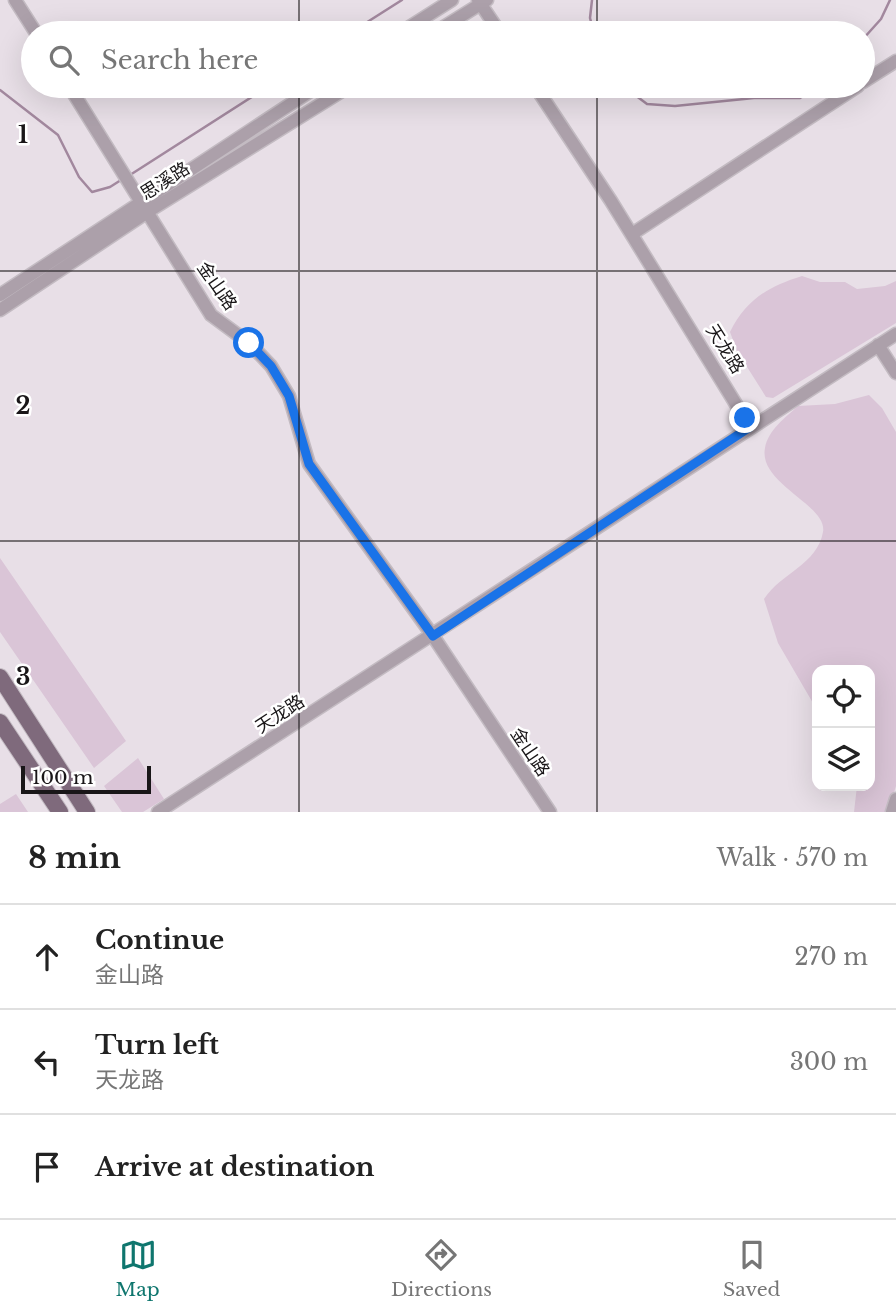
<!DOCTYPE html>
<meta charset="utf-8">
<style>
:root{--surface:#fff;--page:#f2f2f2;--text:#222;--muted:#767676;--line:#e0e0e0;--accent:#0f766e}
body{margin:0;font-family:"Libre Baskerville","Noto Sans SC",serif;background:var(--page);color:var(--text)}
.controls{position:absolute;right:21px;bottom:21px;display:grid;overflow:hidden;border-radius:14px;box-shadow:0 7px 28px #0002}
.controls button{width:63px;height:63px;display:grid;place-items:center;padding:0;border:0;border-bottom:2px solid var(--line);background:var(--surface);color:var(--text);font:35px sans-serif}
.scale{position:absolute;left:21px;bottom:18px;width:130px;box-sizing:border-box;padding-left:7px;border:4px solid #191618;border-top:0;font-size:19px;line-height:24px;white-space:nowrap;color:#191618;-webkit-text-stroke:5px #fff;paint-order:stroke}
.stop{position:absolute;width:21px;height:21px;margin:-16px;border:5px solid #1a73e8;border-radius:50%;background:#fff}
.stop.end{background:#1a73e8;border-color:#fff;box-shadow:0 2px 7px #0008}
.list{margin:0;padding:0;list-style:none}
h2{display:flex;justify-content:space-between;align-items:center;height:91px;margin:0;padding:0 28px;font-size:30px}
h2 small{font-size:23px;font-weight:400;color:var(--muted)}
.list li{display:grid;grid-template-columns:46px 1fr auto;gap:21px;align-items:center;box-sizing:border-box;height:105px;padding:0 28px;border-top:2px solid var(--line)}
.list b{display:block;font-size:26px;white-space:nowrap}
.list p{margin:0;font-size:23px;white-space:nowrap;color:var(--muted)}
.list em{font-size:23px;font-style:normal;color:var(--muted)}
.icon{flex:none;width:38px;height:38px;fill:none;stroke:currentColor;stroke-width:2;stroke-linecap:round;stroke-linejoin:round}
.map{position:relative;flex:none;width:896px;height:812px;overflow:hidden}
.search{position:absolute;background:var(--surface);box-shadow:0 7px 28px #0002;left:21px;right:21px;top:21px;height:77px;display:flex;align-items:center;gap:18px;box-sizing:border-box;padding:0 24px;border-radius:38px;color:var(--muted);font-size:26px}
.sheet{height:406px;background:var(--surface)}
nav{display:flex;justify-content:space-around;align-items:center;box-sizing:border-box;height:98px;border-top:2px solid var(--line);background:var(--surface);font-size:19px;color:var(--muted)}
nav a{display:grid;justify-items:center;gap:4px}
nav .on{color:var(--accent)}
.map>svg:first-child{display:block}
.green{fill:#dac5d7}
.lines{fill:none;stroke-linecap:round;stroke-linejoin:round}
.stream{stroke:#a2889e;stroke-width:2.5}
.minor-casing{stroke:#c3bbc2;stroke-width:15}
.major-casing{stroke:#c3bbc2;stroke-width:18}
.minor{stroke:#aca0aa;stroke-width:12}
.major{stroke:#7f6a7c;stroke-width:16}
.route{stroke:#1a73e8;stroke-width:9}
.grid{fill:none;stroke:#191618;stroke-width:2;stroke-opacity:0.55}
.labels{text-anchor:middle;stroke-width:5;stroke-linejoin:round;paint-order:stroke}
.street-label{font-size:18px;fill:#191618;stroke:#fff}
.grid-label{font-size:23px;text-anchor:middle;font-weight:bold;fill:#191618;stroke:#fff;stroke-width:5;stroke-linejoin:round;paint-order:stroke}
</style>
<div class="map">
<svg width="896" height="812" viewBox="0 0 896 812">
<rect width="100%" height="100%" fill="#e8dfe7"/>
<path class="green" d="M802 276 820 282H845L857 289 885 286 896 281V323L773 398 766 397 737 351 730 332C746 300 767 287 802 276Z
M869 395 882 408 896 432V786L888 812H854L857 786H870V670H817V710L778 643 764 599C782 572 817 565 823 532 828 505 758 484 765 448 768 430 786 417 798 406L835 404Z
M0 558 126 741 94 768 0 632Z
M138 758 164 799 143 812H122L104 786Z
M16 794 28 812H0V804Z"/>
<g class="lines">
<path class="stream" d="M592 0 590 18 594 33
M350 33 402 0
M863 39 881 19 890 0
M623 86 647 104 675 106 754 98H800L821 86
M0 90 58 135 79 177 92 192 110 187 121 180
M130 175 269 86"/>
<g class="minor-casing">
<path id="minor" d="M15 0 36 33
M478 0 500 33
M400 33 452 0
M434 33 487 0
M863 82 896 61
M69 86 211 315 249 343 271 366 289 396 309 464 433 636 550 812
M535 86 611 201 750 427
M632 234 858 86
M0 295 318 86
M0 310 149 211 350 86
M878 345 896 373
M158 812 896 334
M892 812 896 799"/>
</g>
<g class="major-casing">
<path id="major" d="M0 677 87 812
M0 722 60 812"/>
</g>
<use href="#minor" class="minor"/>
<use href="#major" class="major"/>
</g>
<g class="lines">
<path class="route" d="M249 343 271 366 289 396 309 464 433 636 750 427 745 418"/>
</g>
<path class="grid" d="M299 0V33M597 0V33M299 86V812M597 86V812M0 271H896M0 541H896"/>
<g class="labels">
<g class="street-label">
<text transform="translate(165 181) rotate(-32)" y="6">思溪路</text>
<text transform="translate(217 286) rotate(55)" y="6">金山路</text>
<text transform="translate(725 349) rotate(58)" y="6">天龙路</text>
<text transform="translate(280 714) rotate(-33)" y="6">天龙路</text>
<text transform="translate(530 752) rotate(56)" y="6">金山路</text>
</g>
</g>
<g class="grid-label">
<text x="23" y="143">1</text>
<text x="23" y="414">2</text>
<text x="23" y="685">3</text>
</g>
</svg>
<div class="controls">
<button><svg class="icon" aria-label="locate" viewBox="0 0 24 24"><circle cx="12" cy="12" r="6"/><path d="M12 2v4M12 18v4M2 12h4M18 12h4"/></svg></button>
<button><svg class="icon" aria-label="layers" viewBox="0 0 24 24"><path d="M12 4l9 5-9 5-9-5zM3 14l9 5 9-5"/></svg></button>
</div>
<div class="scale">100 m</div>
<div class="stop" style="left:249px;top:343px"></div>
<div class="stop end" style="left:745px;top:418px"></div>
<div class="search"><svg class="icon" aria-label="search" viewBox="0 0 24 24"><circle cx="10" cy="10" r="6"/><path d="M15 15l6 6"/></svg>Search here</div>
</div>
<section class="sheet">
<h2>8 min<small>Walk · 570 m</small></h2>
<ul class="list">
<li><svg class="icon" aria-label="ahead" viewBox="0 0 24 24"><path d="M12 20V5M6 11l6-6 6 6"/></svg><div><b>Continue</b><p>金山路</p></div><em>270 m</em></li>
<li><svg class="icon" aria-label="left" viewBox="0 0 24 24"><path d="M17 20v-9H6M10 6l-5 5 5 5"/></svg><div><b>Turn left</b><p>天龙路</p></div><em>300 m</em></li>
<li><svg class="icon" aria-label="arrive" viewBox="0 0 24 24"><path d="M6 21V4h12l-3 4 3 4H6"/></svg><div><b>Arrive at destination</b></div></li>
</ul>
</section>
<nav>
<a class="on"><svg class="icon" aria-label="map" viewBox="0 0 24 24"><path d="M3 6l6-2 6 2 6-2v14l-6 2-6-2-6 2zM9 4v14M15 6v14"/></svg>Map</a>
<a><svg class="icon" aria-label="directions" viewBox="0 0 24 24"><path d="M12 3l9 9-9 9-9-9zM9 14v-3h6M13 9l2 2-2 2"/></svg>Directions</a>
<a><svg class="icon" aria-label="saved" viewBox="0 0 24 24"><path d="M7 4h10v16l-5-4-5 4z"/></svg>Saved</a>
</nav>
